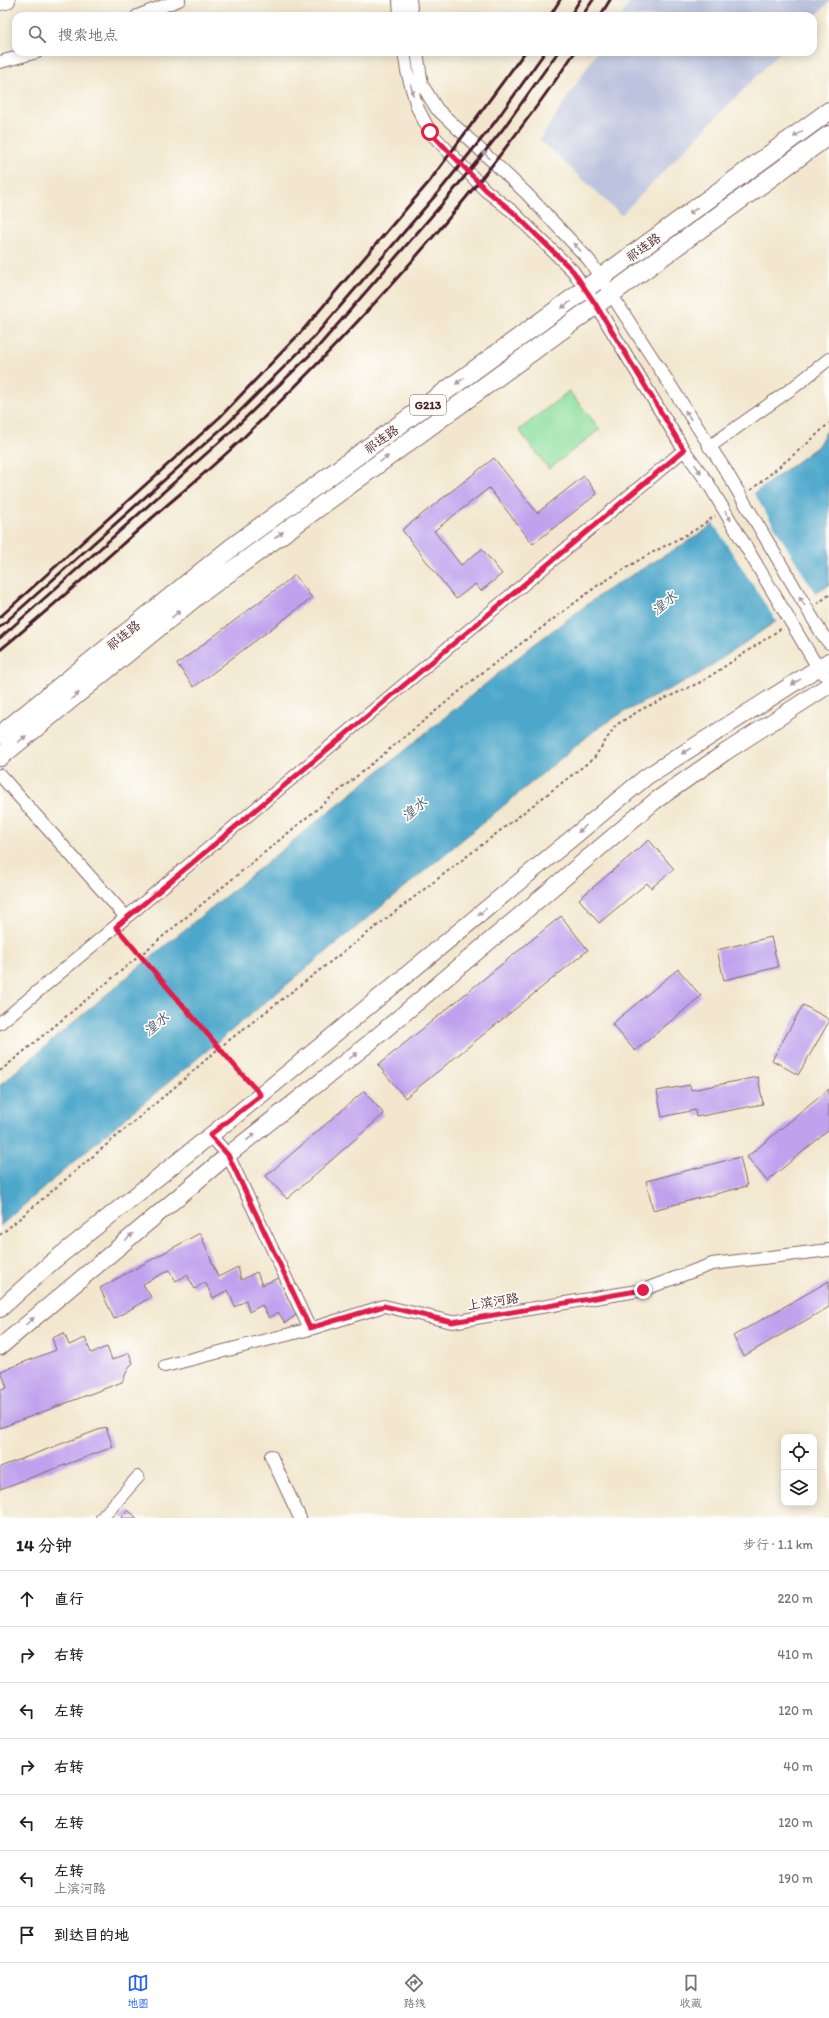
<!DOCTYPE html>
<html lang="zh">
<meta charset="utf-8">
<style>
:root{--surface:#fff;--page:#f2f2f2;--text:#222;--muted:#767676;--line:#e0e0e0;--accent:#2563eb}
body{margin:0;font-family:Itim,"LXGW WenKai TC",sans-serif;background:var(--page);color:var(--text)}
.controls{position:absolute;right:12px;bottom:12px;display:grid;overflow:hidden;border-radius:8px;box-shadow:0 2px 10px #0003}
.controls button{width:36px;height:36px;display:grid;place-items:center;padding:0;border:0;border-bottom:1px solid var(--line);background:var(--surface);color:var(--text);font:20px sans-serif}
.stop{position:absolute;width:12px;height:12px;margin:-9px;border:3px solid #e11d48;border-radius:50%;background:#fff}
.stop.end{background:#e11d48;border-color:#fff;box-shadow:0 1px 4px #0008}
.list{margin:0;padding:0;list-style:none}
h2{display:flex;justify-content:space-between;align-items:center;height:52px;margin:0;padding:0 16px;font-size:17px}
h2 small{font-size:13px;font-weight:400;color:var(--muted)}
.list li{display:grid;grid-template-columns:26px 1fr auto;gap:12px;align-items:center;box-sizing:border-box;height:56px;padding:0 16px;border-top:1px solid var(--line)}
.list b{display:block;font-size:15px;white-space:nowrap}
.list p{margin:0;font-size:13px;white-space:nowrap;color:var(--muted)}
.list em{font-size:13px;font-style:normal;color:var(--muted)}
.icon{flex:none;width:22px;height:22px;fill:none;stroke:currentColor;stroke-width:2;stroke-linecap:round;stroke-linejoin:round}
.map{position:relative;flex:none;width:829px;height:1518px;overflow:hidden}
.search{position:absolute;background:var(--surface);box-shadow:0 2px 10px #0003;left:12px;right:12px;top:12px;height:44px;display:flex;align-items:center;gap:10px;box-sizing:border-box;padding:0 14px;border-radius:12px;color:var(--muted);font-size:15px}
.sheet{height:444px;background:var(--surface)}
nav{display:flex;justify-content:space-around;align-items:center;box-sizing:border-box;height:56px;border-top:1px solid var(--line);background:var(--surface);font-size:11px;color:var(--muted)}
nav a{display:grid;justify-items:center;gap:2px}
nav .on{color:var(--accent)}
.map>svg:first-child{display:block}
.industrial{fill:#bcc3de}
.green{fill:#90e0a0;stroke:#6d8066}
.water{fill:#4da7cb;stroke:#4c637b}
.pier{fill:#f2e7ce}
.building{fill:#bfa2ee}
.lines{fill:none;stroke-linecap:round;stroke-linejoin:round}
.minor-casing{stroke:#856564;stroke-width:14}
.major-casing{stroke:#856564;stroke-width:18}
.highway-casing{stroke:#856564;stroke-width:20}
.path{stroke:#856564;stroke-width:2;stroke-dasharray:3 3;stroke-linecap:butt}
.minor{stroke:#fff;stroke-width:12}
.major{stroke:#fff;stroke-width:16}
.highway{stroke:#fff;stroke-width:18}
.rail{stroke:#4a1f2b;stroke-width:3}
.minor-bridge-casing{stroke:#856564;stroke-width:14;stroke-linecap:butt}
.minor-bridge{stroke:#fff;stroke-width:12}
.oneway{fill:#ae9aa0}
.route{stroke:#e11d48;stroke-width:5}
.labels{text-anchor:middle;stroke-width:3.5;stroke-linejoin:round;paint-order:stroke}
.shield{fill:#fdfcf7;stroke:#806168;stroke-width:1}
.shield-label{font-size:12px;font-weight:bold;fill:#4a1f2b}
.street-label{font-size:13px;fill:#4a1f2b;stroke:#fdfcf7}
.water-label{font-size:14px;font-style:italic;fill:#4b5c73;stroke:#fdfcf7}
</style>
<div class="map">
<svg width="829" height="1518" viewBox="0 0 829 1518">
<rect width="100%" height="100%" fill="#fdfcf7"/>
<filter id="ink" filterUnits="userSpaceOnUse"><feTurbulence type="fractalNoise" baseFrequency=".025" numOctaves="2"/><feDisplacementMap in="SourceGraphic" scale="8" xChannelSelector="R" yChannelSelector="G"/><feConvolveMatrix kernelMatrix="1 2 1 2 8 2 1 2 1" color-interpolation-filters="sRGB"/></filter>
<filter id="wash" filterUnits="userSpaceOnUse"><feTurbulence type="fractalNoise" baseFrequency=".012" numOctaves="4" result="noise"/><feDisplacementMap in="SourceGraphic" scale="16" xChannelSelector="R" yChannelSelector="G"/><feGaussianBlur stdDeviation="0.9" result="paint"/><feColorMatrix in="noise" values="0 0 0 0 0 0 0 0 0 0 0 0 0 0 0 0 0 1.4 0 .05"/><feComposite in="paint" operator="in"/></filter>
<g filter="url(#wash)">
<rect width="100%" height="100%" fill="#f2e7ce"/>
<path class="industrial" d="M631 0H829V2L813 19V16H621Z
M597 52H780L621 215 540 140Z"/>
<path class="green" d="M569 391 600 429 549 469 519 430Z"/>
<path class="water" d="M829 426V585L699 674 622 713 594 731 101 1138 0 1226V1085L140 966 532 646 604 592 700 534 818 446Z"/>
<path class="pier" d="M753 492 817 596 778 624 713 523Z"/>
<g id="blocks">
<path class="building" d="M494 458 537 513 584 476 597 494 533 544 489 488 434 531 461 565 482 549 502 574 481 591 475 584 456 599 402 530Z
M295 575 312 598 194 687 177 664Z
M649 840 674 869 651 888 647 883 599 923 579 899Z
M561 916 588 950 405 1098 378 1065Z
M771 937 778 967 724 980 717 950Z
M678 969 701 996 635 1051 612 1024Z
M803 1005 829 1019V1022L798 1075 772 1060Z
M758 1077 763 1104 696 1117 695 1110 662 1117 657 1091 690 1085 691 1090Z
M829 1089V1130L767 1181 747 1157Z
M364 1091 384 1114 287 1199 266 1176Z
M740 1157 747 1186 653 1210 646 1181Z
M200 1233 218 1277 238 1267 241 1280 257 1272 262 1285 279 1278 296 1315 285 1323 278 1312 269 1318 262 1305 249 1312 246 1300 235 1307 228 1290 213 1298 205 1282 195 1289 187 1275 176 1281 169 1270 143 1284 151 1297 114 1319 100 1288Z
M829 1281V1307L744 1356 733 1336Z
M64 1333 69 1345 85 1338 91 1353 107 1347 112 1360 129 1353 133 1363 129 1367 122 1382 0 1428V1390L7 1388 1 1371 56 1350 52 1338Z
M106 1427 113 1447 0 1489V1467Z
M128 1510 137 1518H121Z"/>
</g>
</g>
<g filter="url(#ink)">
<use href="#blocks" fill-opacity="0" stroke="#856564" stroke-width="1"/>
<g class="lines">
<g class="minor-casing">
<path id="minor" d="M399 0 400 16
M410 0 412 16
M137 16 179 0
M404 52 407 71 417 107 430 132 485 190 513 212 573 271 596 305 684 450 708 483
M417 52 422 85 437 109 526 193 589 260 726 471
M0 62 37 52
M709 447 794 387 829 359
M822 634 829 643
M805 646 818 668 829 679
M0 775 126 917
M0 1023 684 450
M210 1135 228 1155 310 1329
M165 1366 310 1329 384 1306 452 1322 643 1290 712 1264 829 1250
M271 1456 300 1518
M102 1518 138 1477"/>
</g>
<g class="major-casing">
<path id="major" d="M0 1309 52 1262 261 1095 646 777 829 661
M0 1347 228 1155 368 1044 655 801 724 753 829 685"/>
</g>
<g class="highway-casing">
<path id="highway" d="M0 1 6 0
M0 735 231 548 829 111
M0 757 197 596 829 135"/>
</g>
<path class="path" d="M751 490 809 442 829 423
M817 604 829 595
M123 936 252 1086
M0 1071 478 676 597 586 644 557 695 530 715 516
M0 1235 183 1080 219 1048 594 758 616 725 642 709 703 681 782 628"/>
<use href="#minor" class="minor"/>
<use href="#major" class="major"/>
<use href="#highway" class="highway"/>
<path class="rail" d="M550 16 560 0
M570 16 580 0
M582 16 593 0
M600 16 610 0
M0 617 220 417 302 331 429 182 525 52
M0 627 228 423 313 338 441 189 495 122 545 52
M0 638 235 428 318 347 449 196 503 129 558 52
M0 650C52 607 102 562 152 518 182 492 214 466 243 438 365 320 480 192 575 52"/>
<g class="minor-bridge-casing">
<path id="minor-bridge" d="M726 471 822 634
M708 483 805 646"/>
</g>
<use href="#minor-bridge" class="minor-bridge"/>
</g>
<defs><path id="oneway-solid" d="M-6-.8H1V-3.2L6.5 0L1 3.2V.8H-6Z"/></defs>
<g class="oneway">
<use href="#oneway-solid" transform="translate(412 90) rotate(74)"/>
<use href="#oneway-solid" transform="translate(798 134) rotate(144)"/>
<use href="#oneway-solid" transform="translate(486 155) rotate(-137)"/>
<use href="#oneway-solid" transform="translate(693 211) rotate(144)"/>
<use href="#oneway-solid" transform="translate(577 247) rotate(-133)"/>
<use href="#oneway-solid" transform="translate(566 305) rotate(144)"/>
<use href="#oneway-solid" transform="translate(460 381) rotate(144)"/>
<use href="#oneway-solid" transform="translate(688 415) rotate(-123)"/>
<use href="#oneway-solid" transform="translate(384 459) rotate(-36)"/>
<use href="#oneway-solid" transform="translate(698 469) rotate(54)"/>
<use href="#oneway-solid" transform="translate(728 516) rotate(59)"/>
<use href="#oneway-solid" transform="translate(279 535) rotate(-37)"/>
<use href="#oneway-solid" transform="translate(802 601) rotate(-121)"/>
<use href="#oneway-solid" transform="translate(176 614) rotate(-39)"/>
<use href="#oneway-solid" transform="translate(796 682) rotate(148)"/>
<use href="#oneway-solid" transform="translate(75 696) rotate(-39)"/>
<use href="#oneway-solid" transform="translate(22 739) rotate(-39)"/>
<use href="#oneway-solid" transform="translate(686 751) rotate(148)"/>
<use href="#oneway-solid" transform="translate(582 829) rotate(140)"/>
<use href="#oneway-solid" transform="translate(482 912) rotate(140)"/>
<use href="#oneway-solid" transform="translate(353 1056) rotate(-38)"/>
<use href="#oneway-solid" transform="translate(251 1137) rotate(-38)"/>
<use href="#oneway-solid" transform="translate(129 1237) rotate(-40)"/>
<use href="#oneway-solid" transform="translate(30 1321) rotate(-40)"/>
</g>
</g>
<g class="lines" filter="url(#ink)">
<path class="route" d="M430 132 486 190 513 212 573 271 596 305 684 450 116 927 239 1071 261 1095 210 1135 228 1155 310 1328 384 1306 452 1322 643 1290"/>
</g>
<g class="labels">
<rect class="shield" x="410" y="395" width="36" height="20" rx="3"/>
<g class="shield-label">
<text x="428" y="409">G213</text>
</g>
<g class="street-label">
<text transform="translate(643 247) rotate(-36)" y="5">祁连路</text>
<text transform="translate(381 439) rotate(-36)" y="5">祁连路</text>
<text transform="translate(123 635) rotate(-39)" y="5">祁连路</text>
<text transform="translate(493 1301) rotate(-9)" y="5">上滨河路</text>
</g>
<g class="water-label">
<text transform="translate(664 603) rotate(-40)" y="5">湟水</text>
<text transform="translate(414 809) rotate(-40)" y="5">湟水</text>
<text transform="translate(156 1024) rotate(-40)" y="5">湟水</text>
</g>
</g>
</svg>
<div class="controls">
<button><svg class="icon" aria-label="locate" viewBox="0 0 24 24"><circle cx="12" cy="12" r="6"/><path d="M12 2v4M12 18v4M2 12h4M18 12h4"/></svg></button>
<button><svg class="icon" aria-label="layers" viewBox="0 0 24 24"><path d="M12 4l9 5-9 5-9-5zM3 14l9 5 9-5"/></svg></button>
</div>
<div class="stop" style="left:430px;top:132px"></div>
<div class="stop end" style="left:643px;top:1290px"></div>
<div class="search"><svg class="icon" aria-label="search" viewBox="0 0 24 24"><circle cx="10" cy="10" r="6"/><path d="M15 15l6 6"/></svg>搜索地点</div>
</div>
<section class="sheet">
<h2>14 分钟<small>步行 · 1.1 km</small></h2>
<ul class="list">
<li><svg class="icon" aria-label="ahead" viewBox="0 0 24 24"><path d="M12 20V5M6 11l6-6 6 6"/></svg><div><b>直行</b></div><em>220 m</em></li>
<li><svg class="icon" aria-label="right" viewBox="0 0 24 24"><path d="M7 20v-9h11M14 6l5 5-5 5"/></svg><div><b>右转</b></div><em>410 m</em></li>
<li><svg class="icon" aria-label="left" viewBox="0 0 24 24"><path d="M17 20v-9H6M10 6l-5 5 5 5"/></svg><div><b>左转</b></div><em>120 m</em></li>
<li><svg class="icon" aria-label="right" viewBox="0 0 24 24"><path d="M7 20v-9h11M14 6l5 5-5 5"/></svg><div><b>右转</b></div><em>40 m</em></li>
<li><svg class="icon" aria-label="left" viewBox="0 0 24 24"><path d="M17 20v-9H6M10 6l-5 5 5 5"/></svg><div><b>左转</b></div><em>120 m</em></li>
<li><svg class="icon" aria-label="left" viewBox="0 0 24 24"><path d="M17 20v-9H6M10 6l-5 5 5 5"/></svg><div><b>左转</b><p>上滨河路</p></div><em>190 m</em></li>
<li><svg class="icon" aria-label="arrive" viewBox="0 0 24 24"><path d="M6 21V4h12l-3 4 3 4H6"/></svg><div><b>到达目的地</b></div></li>
</ul>
</section>
<nav>
<a class="on"><svg class="icon" aria-label="map" viewBox="0 0 24 24"><path d="M3 6l6-2 6 2 6-2v14l-6 2-6-2-6 2zM9 4v14M15 6v14"/></svg>地图</a>
<a><svg class="icon" aria-label="directions" viewBox="0 0 24 24"><path d="M12 3l9 9-9 9-9-9zM9 14v-3h6M13 9l2 2-2 2"/></svg>路线</a>
<a><svg class="icon" aria-label="saved" viewBox="0 0 24 24"><path d="M7 4h10v16l-5-4-5 4z"/></svg>收藏</a>
</nav>
